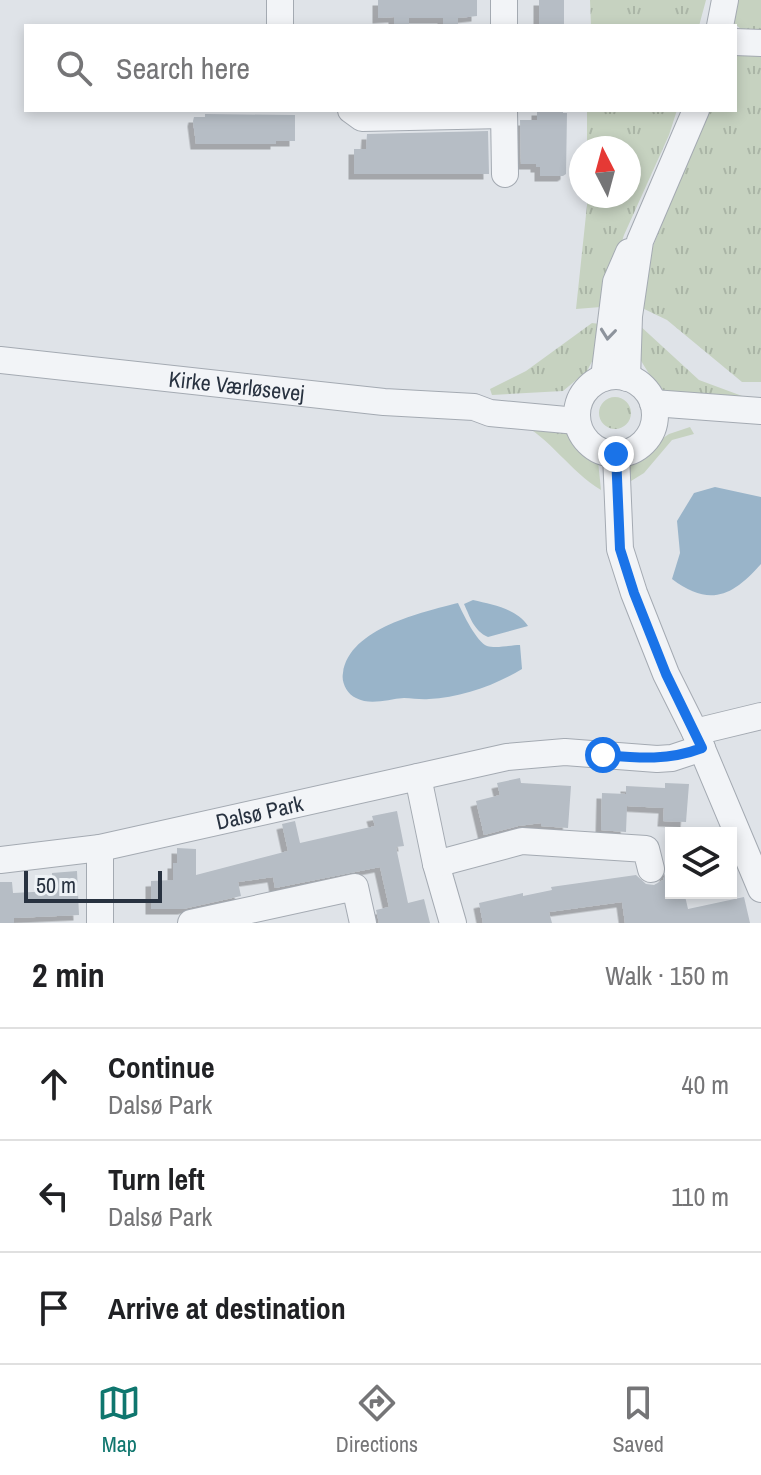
<!DOCTYPE html>
<meta charset="utf-8">
<style>
:root{--surface:#fff;--page:#f6f6f6;--text:#202124;--muted:#757577;--line:#e0e0e0;--accent:#0f766e}
body{margin:0;font-family:"Archivo Narrow",sans-serif;background:var(--page);color:var(--text)}
.controls{position:absolute;right:24px;bottom:24px;display:grid;overflow:hidden;border-radius:0px;box-shadow:0 4px 12px #0003}
.controls button{width:72px;height:72px;display:grid;place-items:center;padding:0;border:0;border-bottom:2px solid var(--line);background:var(--surface);color:var(--text);font:40px sans-serif}
.compass{position:absolute;left:569px;top:136px;width:72px;height:72px;border-radius:50%;background:var(--surface);box-shadow:0 4px 12px #0003;rotate:354deg}
.scale{position:absolute;left:24px;bottom:20px;width:138px;box-sizing:border-box;padding-left:8px;border:4px solid #283240;border-top:0;font-size:22px;line-height:28px;white-space:nowrap;color:#283240;-webkit-text-stroke:6px #eef2f6;paint-order:stroke}
.stop{position:absolute;width:24px;height:24px;margin:-18px;border:6px solid #1a73e8;border-radius:50%;background:#fff}
.stop.end{background:#1a73e8;border-color:#fff;box-shadow:0 2px 8px #0008}
.list{margin:0;padding:0;list-style:none}
h2{display:flex;justify-content:space-between;align-items:center;height:104px;margin:0;padding:0 32px;font-size:34px}
h2 small{font-size:26px;font-weight:400;color:var(--muted)}
.list li{display:grid;grid-template-columns:52px 1fr auto;gap:24px;align-items:center;box-sizing:border-box;height:112px;padding:0 32px;border-top:2px solid var(--line)}
.list b{display:block;font-size:30px;white-space:nowrap}
.list p{margin:0;font-size:26px;white-space:nowrap;color:var(--muted)}
.list em{font-size:26px;font-style:normal;color:var(--muted)}
.icon{flex:none;width:44px;height:44px;fill:none;stroke:currentColor;stroke-width:2;stroke-linecap:round;stroke-linejoin:round}
.map{position:relative;flex:none;width:761px;height:923px;overflow:hidden}
.search{position:absolute;background:var(--surface);box-shadow:0 4px 12px #0003;left:24px;right:24px;top:24px;height:88px;display:flex;align-items:center;gap:20px;box-sizing:border-box;padding:0 28px;border-radius:0px;color:var(--muted);font-size:30px}
.sheet{height:440px;background:var(--surface)}
nav{display:flex;justify-content:space-around;align-items:center;box-sizing:border-box;height:112px;border-top:2px solid var(--line);background:var(--surface);font-size:22px;color:var(--muted)}
nav a{display:grid;justify-items:center;gap:4px}
nav .on{color:var(--accent)}
.map>svg:first-child{display:block}
.grass{fill:url(#grass-tufts)}
.water{fill:#99b4c9}
.building{fill:#b6bdc5;filter:url(#shadow)}
.lines{fill:none;stroke-linecap:round;stroke-linejoin:round}
.minor-casing{stroke:#a4aab2;stroke-width:28}
.minor{stroke:#f2f4f7;stroke-width:26}
.oneway{stroke:#8d939c}
.route{stroke:#1a73e8;stroke-width:10}
.labels{text-anchor:middle;stroke-width:6;stroke-linejoin:round;paint-order:stroke}
.street-label{font-size:22px;fill:#283240;stroke:#eef2f6}
</style>
<div class="map">
<svg width="761" height="923" viewBox="0 0 761 923">
<defs>
<pattern id="grass-tufts" width="24" height="20" patternUnits="userSpaceOnUse" patternTransform="scale(2)"><rect width="24" height="20" fill="#c6d2c0"/><path d="M3 7l-1-3M5 7V3M7 7l1-3M15 17l-1-3M17 17v-4M19 17l1-3" fill="none" stroke="#aab5a6"/></pattern>
<filter id="shadow"><feDropShadow dx="-5.5" dy="5.5" stdDeviation="0" flood-color="#0004"/></filter>
</defs>
<rect width="100%" height="100%" fill="#dfe3e8"/>
<path class="grass" d="M590 0H706L699 26H591Z
M733 0H761V35L746 33 731 21Z
M738 54 761 55V382H742L667 320 640 307 644 269 707 110H735V56Z
M587 110H677L669 135 624 235 601 307 576 309 588 196H629V148H587Z
M592 323 600 324 598 350 587 371 563 391 492 395 490 389 526 371Z
M638 324 699 380 761 403 668 395 651 377 635 351Z
M599 413a16 16 0 1 1 32 0a16 16 0 1 1-32 0Z
M518 422 561 427 598 461 601 490C569 471 551 438 518 422Z
M690 427 694 434 672 440 644 473 623 486 630 461 669 434Z"/>
<path class="water" d="M715 487 761 497V564C732 597 709 607 672 579L680 553 677 521 694 493Z
M473 600C493 605 516 608 528 626L488 637C474 631 470 617 464 604Z
M458 603C463 614 477 642 487 646 496 649 511 645 520 645L522 669C496 685 460 698 429 699 421 700 413 698 404 698 388 699 371 706 356 698 347 694 341 682 343 673 349 628 423 612 458 603Z"/>
<path class="building" d="M378 0H477V16L458 18V26H443V18H409V26H394V17L378 18Z
M539 0H564V26H539Z
M537 110H563V113H567L566 174 563 176H540V167H536V164H521L520 120H537Z
M205 114 295 115V141H276V144H196L193 121 194 117H205Z
M488 131 489 174H354V149H366L367 134Z
M520 778 521 783 571 786 568 828 541 826V823L518 826 484 835 476 801 500 795 497 783Z
M665 783 689 784 686 822 663 821 664 808 627 806 626 832 601 830 602 793 626 794V786L665 788Z
M397 811 404 846 396 847 408 903 424 899 430 923H379L376 910 389 907 380 867 275 888 273 877 238 882 241 896 183 909H151V881L173 880V863H177V848L196 849V875L288 851 282 824 295 821 300 843 375 826 372 816Z
M671 869V898L685 896 688 909 744 897 750 923H625L622 902 549 912 552 923H483L479 903 523 893V896L552 890 551 887 636 875 646 884 654 885 663 880 667 870Z
M77 871 79 915 14 918V923H0V882H12L13 893 53 891 52 873Z"/>
<g class="lines">
<g class="minor-casing">
<g id="minor">
<path d="M504 0V26"/>
<path d="M280 26V0"/>
<path d="M720 26 725 0"/>
<path d="M735 42 761 43"/>
<path d="M351 110 362 118 504 115"/>
<path d="M504 110 505 174"/>
<path id="s1" d="M0 360 384 402 474 407 490 413 577 421"/>
<circle cx="616" cy="415" r="39"/>
<path d="M604 378 616 282 629 252"/>
<path d="M627 378 629 316 640 241 696 110"/>
<path d="M653 403 761 411"/>
<path d="M616 454 620 549 634 593 666 674 695 732 761 889"/>
<path d="M695 732 761 716"/>
<path d="M418 777 436 864 453 923"/>
<path d="M100 848V923"/>
<path id="s2" d="M0 860 100 848 507 757 565 752 657 759 672 758 702 748"/>
<path d="M436 864 522 841 646 849 651 869"/>
<path d="M191 923 355 887 363 923"/>
</g>
</g>
<use href="#minor" class="minor"/>
</g>
<defs><path id="oneway-chevron" d="M-2-3.5L2.5 0L-2 3.5" fill="none" stroke-width="1.6" stroke-linecap="round" stroke-linejoin="round" transform="scale(2)"/></defs>
<use class="oneway" href="#oneway-chevron" transform="translate(608 334) rotate(96)"/>
<g class="lines">
<path class="route" d="M603 755C638 758 668 761 702 748L666 674 634 593 620 549 616 454"/>
</g>
<g class="labels">
<g class="street-label">
<text dy="8" stroke="none"><textPath href="#s1" startOffset="238">Kirke Værløsevej</textPath></text>
<text dy="8" stroke="none"><textPath href="#s2" startOffset="264">Dalsø Park</textPath></text>
</g>
</g>
</svg>
<div class="controls">
<button><svg class="icon" aria-label="layers" viewBox="0 0 24 24"><path d="M12 4l9 5-9 5-9-5zM3 14l9 5 9-5"/></svg></button>
</div>
<svg class="compass" viewBox="-18 -18 36 36"><path d="M0-13l5 13h-10z" fill="#e53935"/><path d="M0 13l5-13h-10z" fill="#757577"/></svg>
<div class="scale">50 m</div>
<div class="stop" style="left:603px;top:755px"></div>
<div class="stop end" style="left:616px;top:454px"></div>
<div class="search"><svg class="icon" aria-label="search" viewBox="0 0 24 24"><circle cx="10" cy="10" r="6"/><path d="M15 15l6 6"/></svg>Search here</div>
</div>
<section class="sheet">
<h2>2 min<small>Walk · 150 m</small></h2>
<ul class="list">
<li><svg class="icon" aria-label="ahead" viewBox="0 0 24 24"><path d="M12 20V5M6 11l6-6 6 6"/></svg><div><b>Continue</b><p>Dalsø Park</p></div><em>40 m</em></li>
<li><svg class="icon" aria-label="left" viewBox="0 0 24 24"><path d="M17 20v-9H6M10 6l-5 5 5 5"/></svg><div><b>Turn left</b><p>Dalsø Park</p></div><em>110 m</em></li>
<li><svg class="icon" aria-label="arrive" viewBox="0 0 24 24"><path d="M6 21V4h12l-3 4 3 4H6"/></svg><div><b>Arrive at destination</b></div></li>
</ul>
</section>
<nav>
<a class="on"><svg class="icon" aria-label="map" viewBox="0 0 24 24"><path d="M3 6l6-2 6 2 6-2v14l-6 2-6-2-6 2zM9 4v14M15 6v14"/></svg>Map</a>
<a><svg class="icon" aria-label="directions" viewBox="0 0 24 24"><path d="M12 3l9 9-9 9-9-9zM9 14v-3h6M13 9l2 2-2 2"/></svg>Directions</a>
<a><svg class="icon" aria-label="saved" viewBox="0 0 24 24"><path d="M7 4h10v16l-5-4-5 4z"/></svg>Saved</a>
</nav>
